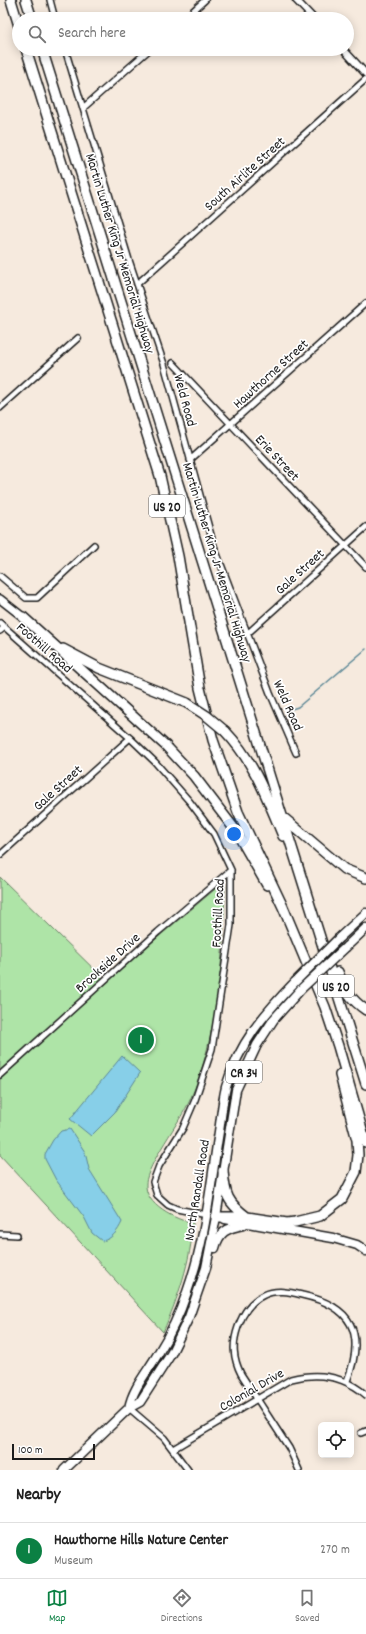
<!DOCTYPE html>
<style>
:root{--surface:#fff;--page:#f2f2f2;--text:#222;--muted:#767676;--line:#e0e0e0;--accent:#0b8043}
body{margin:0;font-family:Dekko,sans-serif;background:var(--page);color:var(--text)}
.controls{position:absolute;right:12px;bottom:12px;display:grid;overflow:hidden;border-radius:6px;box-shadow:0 2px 10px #0003}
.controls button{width:36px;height:36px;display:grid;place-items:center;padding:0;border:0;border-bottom:1px solid var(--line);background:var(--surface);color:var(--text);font:20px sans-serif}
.scale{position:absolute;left:12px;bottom:10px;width:83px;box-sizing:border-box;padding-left:4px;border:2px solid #1c1c1c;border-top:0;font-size:11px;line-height:14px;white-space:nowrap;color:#1c1c1c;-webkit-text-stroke:3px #fff;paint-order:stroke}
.you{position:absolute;left:234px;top:834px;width:14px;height:14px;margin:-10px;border:3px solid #fff;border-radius:50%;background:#1a73e8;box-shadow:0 0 0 6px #1a73e833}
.badge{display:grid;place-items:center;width:26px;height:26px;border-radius:50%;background:var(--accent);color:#fff;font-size:13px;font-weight:700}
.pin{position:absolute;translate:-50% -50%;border:2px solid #fff;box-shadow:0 1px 4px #0006}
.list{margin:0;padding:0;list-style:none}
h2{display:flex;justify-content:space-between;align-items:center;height:52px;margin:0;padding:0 16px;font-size:17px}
h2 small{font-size:13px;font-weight:400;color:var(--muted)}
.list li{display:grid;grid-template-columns:26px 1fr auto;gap:12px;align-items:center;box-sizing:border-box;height:56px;padding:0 16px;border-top:1px solid var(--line)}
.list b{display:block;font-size:15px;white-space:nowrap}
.list p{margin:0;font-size:13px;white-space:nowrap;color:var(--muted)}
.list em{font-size:13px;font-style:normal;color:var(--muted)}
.icon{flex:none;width:22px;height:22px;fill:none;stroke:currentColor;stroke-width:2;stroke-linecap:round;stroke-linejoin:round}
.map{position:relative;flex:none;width:366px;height:1470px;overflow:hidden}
.search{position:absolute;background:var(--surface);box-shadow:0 2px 10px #0003;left:12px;right:12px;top:12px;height:44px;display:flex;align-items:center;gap:10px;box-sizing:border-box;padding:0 14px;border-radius:22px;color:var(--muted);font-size:15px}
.sheet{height:108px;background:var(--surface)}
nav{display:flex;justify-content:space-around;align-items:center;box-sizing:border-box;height:56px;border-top:1px solid var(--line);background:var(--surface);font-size:11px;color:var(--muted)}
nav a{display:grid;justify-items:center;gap:2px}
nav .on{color:var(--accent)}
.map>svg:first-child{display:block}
.green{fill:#aee4a7;stroke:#658062}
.water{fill:#87cfe8;stroke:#5c8796}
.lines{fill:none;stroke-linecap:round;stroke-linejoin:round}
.stream{stroke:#5c8796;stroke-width:1.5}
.minor-casing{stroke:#1c1c1c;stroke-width:8}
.tertiary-casing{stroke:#1c1c1c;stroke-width:9}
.secondary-casing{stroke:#1c1c1c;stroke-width:10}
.primary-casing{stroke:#1c1c1c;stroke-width:11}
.motorway-casing{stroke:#1c1c1c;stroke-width:12}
.minor{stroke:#fff;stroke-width:5}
.tertiary{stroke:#fff;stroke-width:6}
.secondary{stroke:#fff;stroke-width:7}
.primary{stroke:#fff;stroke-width:8}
.motorway{stroke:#fff;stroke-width:9}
.primary-bridge-casing{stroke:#1c1c1c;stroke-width:11;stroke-linecap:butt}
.motorway-bridge-casing{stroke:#1c1c1c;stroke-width:12;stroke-linecap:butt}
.primary-bridge{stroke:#fff;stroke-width:8}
.motorway-bridge{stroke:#fff;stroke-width:9}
.labels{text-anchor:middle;stroke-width:3.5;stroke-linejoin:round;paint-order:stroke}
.shield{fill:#fff;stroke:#606060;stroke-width:1}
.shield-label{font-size:13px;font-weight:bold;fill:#1c1c1c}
.street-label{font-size:14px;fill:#1c1c1c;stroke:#fff}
</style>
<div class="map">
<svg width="366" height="1470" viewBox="0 0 366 1470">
<rect width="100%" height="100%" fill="#f6eade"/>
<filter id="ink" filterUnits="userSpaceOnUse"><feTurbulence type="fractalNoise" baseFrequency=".025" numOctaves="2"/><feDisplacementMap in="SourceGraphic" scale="8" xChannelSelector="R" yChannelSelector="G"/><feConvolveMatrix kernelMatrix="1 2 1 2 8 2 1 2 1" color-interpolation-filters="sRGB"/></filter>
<g filter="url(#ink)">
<path class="green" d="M0 877 106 981 220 885H225C224 953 218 1037 190 1100 181 1120 147 1165 146 1183 144 1205 176 1220 193 1223 191 1261 178 1298 163 1332L0 1155Z"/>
<path class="water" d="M122 1056 140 1073 115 1112 91 1136 70 1119Z
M70 1129 85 1152 89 1169 122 1222C118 1231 112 1239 102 1241L92 1233 84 1217 56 1180 45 1159V1154L53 1140 61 1131Z"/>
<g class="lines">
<path class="stream" d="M288 710 298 707 366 649"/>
<g class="minor-casing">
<path id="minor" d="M50 0 55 19
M184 19 205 0
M65 49 129 260 164 364 214 546 270 693 296 753
M83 108 150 49
M137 284 366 79
M173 363 366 567
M0 408 78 338
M190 460 366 303
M0 576 26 598H37L94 545
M0 623 130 738 155 762 190 802 214 834 231 870V925L212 1049 195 1100 183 1128 159 1166 153 1182 157 1195 168 1205 177 1209 207 1215
M0 631 5 627
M247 634 366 527
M0 855 130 738
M0 1075 158 932 231 870
M0 1234 17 1235
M129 1408 164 1438 188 1470
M361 1433 366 1431
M173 1449 291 1379C319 1372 344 1376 366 1395
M299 1470 289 1448 241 1374C233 1358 232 1344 238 1327 243 1313 250 1301 264 1295 276 1289 290 1292 302 1295 352 1306 366 1333 347 1381"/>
</g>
<g class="tertiary-casing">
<path id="tertiary" d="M296 0 314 19
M343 49 366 74"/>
</g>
<g class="secondary-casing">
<path id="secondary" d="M0 599 23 617"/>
</g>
<g class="primary-casing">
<path id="primary" d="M339 938 366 913
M346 947 366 928
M225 1219 333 1238 357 1245 366 1251
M215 1248C219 1232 227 1228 243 1225
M129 1408C133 1387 149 1370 159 1352 171 1333 180 1313 187 1292 205 1242 210 1190 218 1138 221 1121 222 1103 226 1087 239 1043 264 1014 295 982
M64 1470 129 1408 140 1402 171 1354 189 1317 206 1268 216 1217 236 1090 257 1045 274 1019 301 989"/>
</g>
<g class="motorway-casing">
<path id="motorway" d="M11 0 19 26
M26 0 32 19
M26 49 160 476 178 556 200 688 213 740 238 812 283 907 325 1007 338 1046 366 1143
M42 49 366 1084
M23 617 166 746 194 776 236 831 267 885
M63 649 99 668 187 703
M225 731C254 761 267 798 283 836
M285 819 344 869 366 878
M338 972C344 989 351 1000 366 1010
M223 1171C225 1195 227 1202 247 1217
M216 1217H247L287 1223 295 1222 320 1216 342 1199 356 1172 358 1155 357 1140 340 1075"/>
</g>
<use href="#minor" class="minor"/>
<use href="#tertiary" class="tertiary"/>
<use href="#secondary" class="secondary"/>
<use href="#primary" class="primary"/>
<use href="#motorway" class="motorway"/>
<g class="primary-bridge-casing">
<path id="primary-bridge" d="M295 982 339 938
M301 989 346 947"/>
</g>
<g class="motorway-bridge-casing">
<path id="motorway-bridge" d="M187 703 207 716 225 731"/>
</g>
<use href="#primary-bridge" class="primary-bridge"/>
<use href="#motorway-bridge" class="motorway-bridge"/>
</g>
</g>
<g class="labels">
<g class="shield">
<rect x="149" y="495" width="36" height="22" rx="3"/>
<rect x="318" y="975" width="36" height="22" rx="3"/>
<rect x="226" y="1061" width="36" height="22" rx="3"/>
</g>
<g class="shield-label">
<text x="167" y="511">US 20</text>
<text x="336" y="991">US 20</text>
<text x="244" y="1077">CR 34</text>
</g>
<g class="street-label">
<text transform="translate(244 173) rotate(-42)" y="5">South Airlite Street</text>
<text transform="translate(121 253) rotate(73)" y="5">Martin Luther King Jr Memorial Highway</text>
<text transform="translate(270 373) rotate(-42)" y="5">Hawthorne Street</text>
<text transform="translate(186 400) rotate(75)" y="5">Weld Road</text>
<text transform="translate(278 457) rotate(47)" y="5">Erie Street</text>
<text transform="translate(218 562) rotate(73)" y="5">Martin Luther King Jr Memorial Highway</text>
<text transform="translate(299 571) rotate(-42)" y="5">Gale Street</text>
<text transform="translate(45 647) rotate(41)" y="5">Foothill Road</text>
<text transform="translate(289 705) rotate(66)" y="5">Weld Road</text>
<text transform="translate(57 787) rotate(-42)" y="5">Gale Street</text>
<text transform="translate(217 913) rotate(-87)" y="5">Foothill Road</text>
<text transform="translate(107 962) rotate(-42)" y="5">Brookside Drive</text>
<text transform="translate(196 1190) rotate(-81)" y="5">North Randall Road</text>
<text transform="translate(251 1389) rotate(-30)" y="5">Colonial Drive</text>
</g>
</g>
</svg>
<div class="controls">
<button><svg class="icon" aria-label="locate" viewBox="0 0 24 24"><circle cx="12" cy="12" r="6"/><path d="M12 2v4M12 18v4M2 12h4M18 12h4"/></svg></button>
</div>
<div class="scale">100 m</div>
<div class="you"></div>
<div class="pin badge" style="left:141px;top:1040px">1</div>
<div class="search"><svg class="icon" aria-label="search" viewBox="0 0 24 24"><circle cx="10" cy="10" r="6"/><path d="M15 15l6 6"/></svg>Search here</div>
</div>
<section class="sheet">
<h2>Nearby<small></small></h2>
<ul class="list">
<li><span class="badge">1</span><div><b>Hawthorne Hills Nature Center</b><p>Museum</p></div><em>270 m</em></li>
</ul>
</section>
<nav>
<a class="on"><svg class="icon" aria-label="map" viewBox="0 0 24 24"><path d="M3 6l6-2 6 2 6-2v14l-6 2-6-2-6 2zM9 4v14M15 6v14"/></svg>Map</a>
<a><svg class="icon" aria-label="directions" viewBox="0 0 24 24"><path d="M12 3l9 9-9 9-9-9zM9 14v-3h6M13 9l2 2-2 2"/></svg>Directions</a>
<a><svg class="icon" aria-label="saved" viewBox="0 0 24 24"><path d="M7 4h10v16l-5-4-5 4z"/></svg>Saved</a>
</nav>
